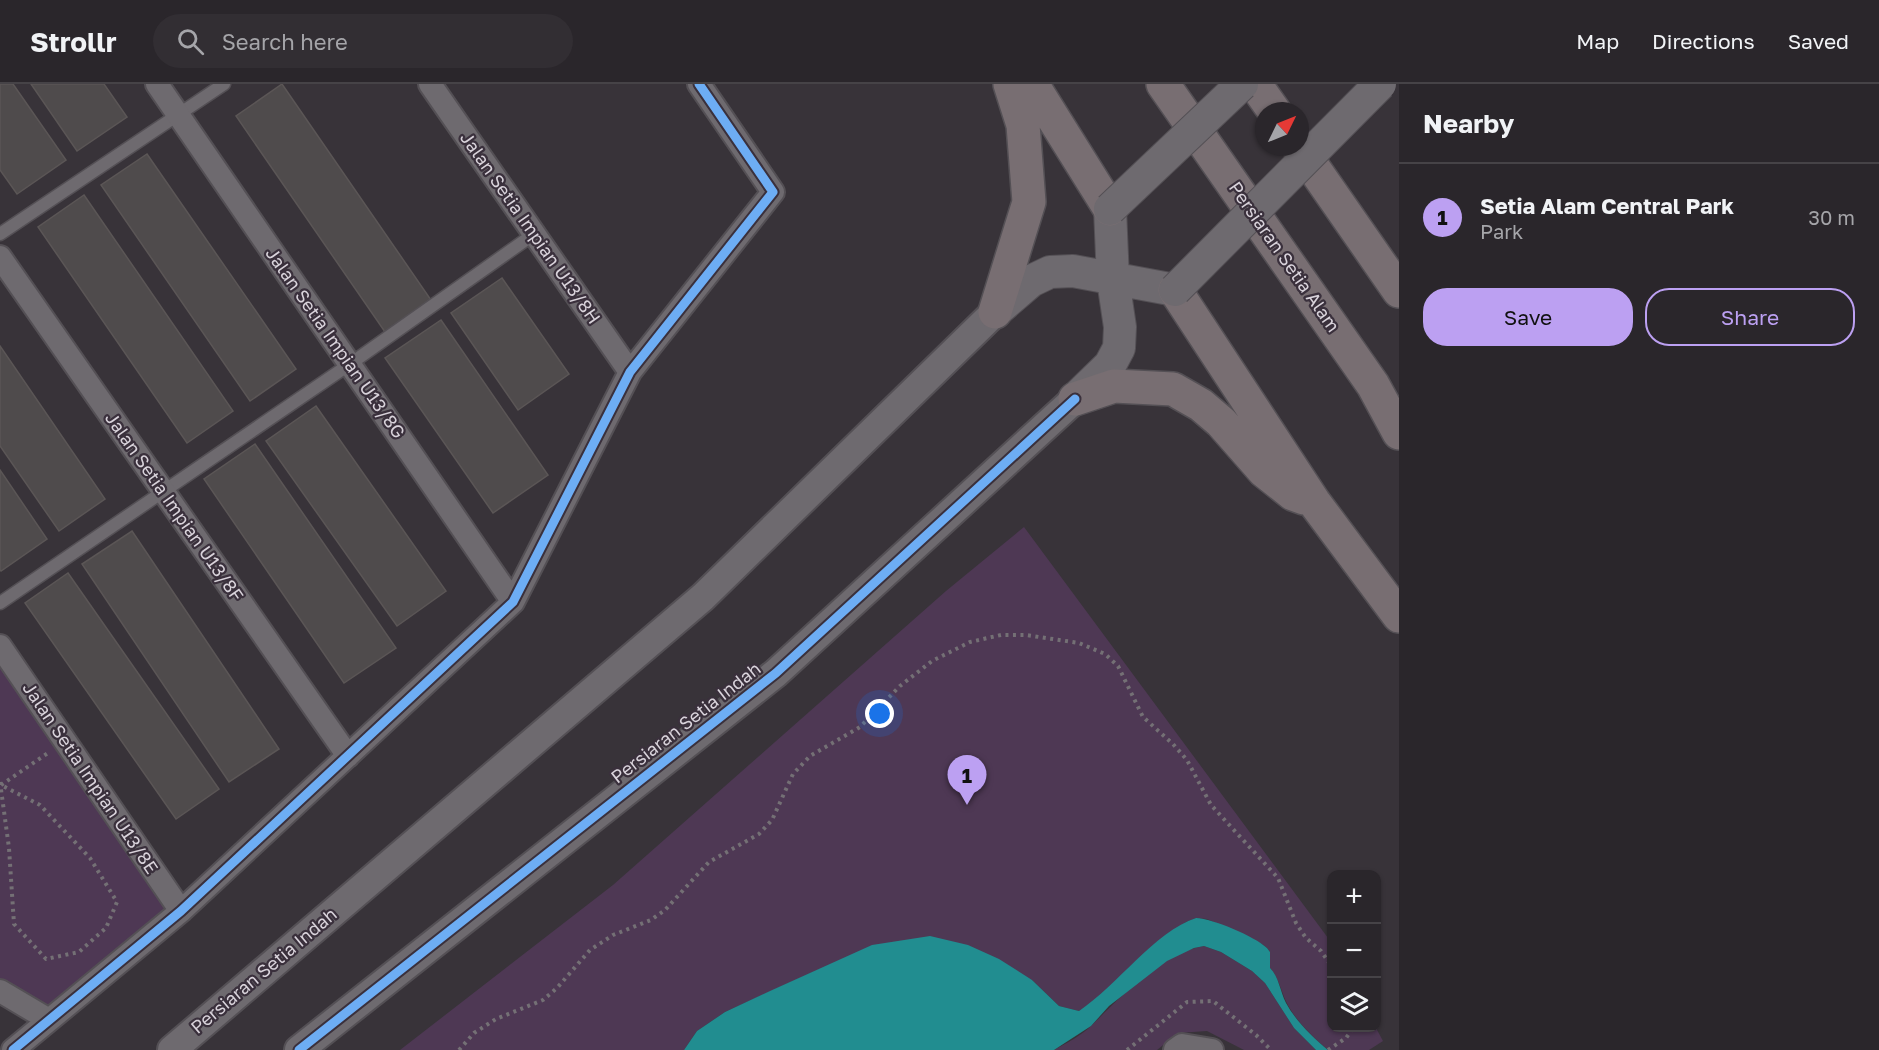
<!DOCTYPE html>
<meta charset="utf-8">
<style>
:root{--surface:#2a262b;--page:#322e33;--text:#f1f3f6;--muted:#a5a5a9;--line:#464347;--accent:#bca0f2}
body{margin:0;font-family:"Golos Text",sans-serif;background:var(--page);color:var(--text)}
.controls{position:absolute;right:18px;bottom:18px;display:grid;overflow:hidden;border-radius:12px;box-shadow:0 2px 4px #0004}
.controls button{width:54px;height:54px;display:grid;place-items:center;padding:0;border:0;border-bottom:2px solid var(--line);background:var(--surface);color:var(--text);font:30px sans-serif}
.compass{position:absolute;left:1255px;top:18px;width:54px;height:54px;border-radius:50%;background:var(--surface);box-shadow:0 2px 4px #0004;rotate:47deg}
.you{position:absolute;left:880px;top:630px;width:21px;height:21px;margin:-15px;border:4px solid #fff;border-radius:50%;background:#1a73e8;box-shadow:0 0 0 9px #1a73e833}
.badge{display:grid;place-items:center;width:39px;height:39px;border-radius:50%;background:var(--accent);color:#111;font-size:20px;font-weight:700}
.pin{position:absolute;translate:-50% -50px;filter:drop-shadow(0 2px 3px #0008)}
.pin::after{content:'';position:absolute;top:32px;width:21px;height:18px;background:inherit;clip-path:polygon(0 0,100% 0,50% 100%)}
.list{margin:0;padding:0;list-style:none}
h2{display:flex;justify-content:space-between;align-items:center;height:78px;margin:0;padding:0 24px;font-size:26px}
h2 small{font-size:20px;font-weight:400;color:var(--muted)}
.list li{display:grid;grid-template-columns:39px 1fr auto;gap:18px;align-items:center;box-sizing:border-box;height:108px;padding:0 24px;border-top:2px solid var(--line)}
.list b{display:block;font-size:22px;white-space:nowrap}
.list p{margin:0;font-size:20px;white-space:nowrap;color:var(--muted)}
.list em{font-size:20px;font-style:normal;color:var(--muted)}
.actions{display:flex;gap:12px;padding:18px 24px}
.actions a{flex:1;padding:14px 0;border:2px solid var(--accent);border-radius:24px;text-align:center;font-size:21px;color:var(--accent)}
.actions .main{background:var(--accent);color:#111}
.icon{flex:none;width:33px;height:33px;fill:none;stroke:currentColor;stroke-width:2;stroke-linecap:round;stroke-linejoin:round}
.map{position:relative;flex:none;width:1399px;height:966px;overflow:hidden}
header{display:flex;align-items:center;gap:36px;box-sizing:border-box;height:84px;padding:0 30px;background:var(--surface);border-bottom:2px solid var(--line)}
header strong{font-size:28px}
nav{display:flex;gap:33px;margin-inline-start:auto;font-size:21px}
.search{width:420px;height:54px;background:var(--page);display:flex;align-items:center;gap:15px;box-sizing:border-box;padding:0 21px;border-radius:33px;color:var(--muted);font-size:22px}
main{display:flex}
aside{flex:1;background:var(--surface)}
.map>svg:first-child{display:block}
.green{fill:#4e3854}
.water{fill:#218d90}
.building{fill:#4f4b4c;stroke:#5b5656;stroke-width:1.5}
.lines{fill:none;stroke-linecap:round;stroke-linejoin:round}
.service-casing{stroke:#545055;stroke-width:15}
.minor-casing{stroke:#545055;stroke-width:26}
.tertiary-casing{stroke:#545055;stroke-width:32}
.secondary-casing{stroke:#545055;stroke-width:34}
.trunk-casing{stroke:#545055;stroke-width:36}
.path{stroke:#747075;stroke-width:4;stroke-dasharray:3 4.5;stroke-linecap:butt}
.service{stroke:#6e6a6f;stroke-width:12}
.minor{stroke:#6e6a6f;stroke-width:22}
.tertiary{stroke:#6e6a6f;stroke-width:28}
.secondary{stroke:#6e6a6f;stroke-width:32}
.trunk{stroke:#786e72;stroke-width:33}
.secondary-bridge-casing{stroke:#545055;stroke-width:34;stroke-linecap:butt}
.secondary-bridge{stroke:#6e6a6f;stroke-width:32}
.cycleway-casing{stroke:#3a303c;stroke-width:13}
.cycleway{stroke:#6dadf4;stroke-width:9}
.labels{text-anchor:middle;stroke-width:4.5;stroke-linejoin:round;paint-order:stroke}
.street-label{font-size:18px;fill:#d9d3db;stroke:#3a303c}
</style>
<header>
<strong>Strollr</strong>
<div class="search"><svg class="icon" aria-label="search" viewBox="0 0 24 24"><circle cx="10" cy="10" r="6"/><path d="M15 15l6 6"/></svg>Search here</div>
<nav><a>Map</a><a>Directions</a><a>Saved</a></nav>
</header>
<main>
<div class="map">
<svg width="1399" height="966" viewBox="0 0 1399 966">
<rect width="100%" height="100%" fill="#383339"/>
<path class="green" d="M1024 443 1328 854 1332 860V944H1376L1383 957 1369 966H1328C1313 953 1299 940 1289 923 1281 910 1280 895 1270 884V868L1267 864 1262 860 1207 835 1196 834 1186 838 1136 877 1096 916 1079 927 1059 922 1032 896 820 885 725 928 697 947 684 966H400L613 801 946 507Z
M0 562 181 827 49 936 0 907Z
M1204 862 1221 868 1252 887 1265 899 1294 944 1316 966H1244L1207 947 1178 949 1157 966H1054C1067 959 1082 951 1092 941 1122 912 1161 869 1204 862Z"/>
<path class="water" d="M1196 834C1214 835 1254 852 1267 864L1270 868V884C1279 893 1280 907 1286 919 1296 937 1312 953 1328 966H1316L1294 944 1265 899 1252 887 1221 868 1204 862 1194 864 1167 877 1109 922 1091 942 1054 966H684L697 947 725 928 770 907 872 861 930 852 968 861 999 875 1032 896 1059 922 1079 927C1118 901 1154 848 1196 834Z"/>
<path class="building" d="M0 0H13L66 76 17 110 0 86Z
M31 0H104L127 33 77 67Z
M282 0 431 216 385 248 236 32Z
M147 70 296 285 250 317 101 101Z
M84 111 233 327 187 359 38 143Z
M502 194 569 290 518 326 451 229Z
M441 236 548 391 493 429 385 274Z
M0 262 105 415 59 447 0 362Z
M316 322 446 507 397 542 266 357Z
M255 360 396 564 344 599 204 395Z
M0 386 47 455 1 487 0 486Z
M132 447 279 665 229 698 82 480Z
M68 489 219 705 176 735 25 519Z"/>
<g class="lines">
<g class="service-casing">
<path id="service" d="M0 150 224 0
M0 519 350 280 534 150"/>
</g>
<g class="minor-casing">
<path id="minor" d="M157 0 513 518
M430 0 630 288
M0 173 348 672
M0 562 181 827
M0 907 49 936
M13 966 181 827 513 518 630 288 773 108 699 0
M1175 966 1182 961 1212 966"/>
</g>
<g class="tertiary-casing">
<path id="tertiary" d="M172 966 703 513 995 228
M299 966 776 589 1075 315"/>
</g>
<g class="secondary-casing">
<path id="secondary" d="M995 228 1031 197 1050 188 1073 187 1175 206
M1075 315 1110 281 1119 264 1120 243 1113 196 1110 125"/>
</g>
<g class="trunk-casing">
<path id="trunk" d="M1032 0 1110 125
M1163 0 1373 301 1399 349
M1255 0 1274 27
M1299 63 1399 207
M1175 206 1314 418 1399 532
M995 228 1029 118 1023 41 1010 0
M1075 315 1114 302 1173 305 1201 321 1221 338 1264 387 1293 410 1304 414"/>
</g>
<path class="path" d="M0 698 9 764 14 840 46 875 79 868 106 844 117 818 90 774 40 721 1 701
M1 701 48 669
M459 966 474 949 496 935 543 916 557 904 590 866 613 851 651 836 665 826 709 778 759 750 772 736 793 690 810 672 860 643 900 602 932 577 970 558 1001 551H1026L1079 559 1105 570 1118 582 1143 633 1173 660 1187 676 1211 721 1278 794 1296 839 1306 854 1321 867 1332 883
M1127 966 1187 918 1213 917 1256 951 1271 966
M1328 966 1346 954 1353 944"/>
<use href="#service" class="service"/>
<use href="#minor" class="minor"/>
<use href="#tertiary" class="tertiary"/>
<use href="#secondary" class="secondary"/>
<use href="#trunk" class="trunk"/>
<g class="secondary-bridge-casing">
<path id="secondary-bridge" d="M1110 125 1242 0
M1175 206 1380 0"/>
</g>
<use href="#secondary-bridge" class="secondary-bridge"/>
<g class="cycleway-casing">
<path id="cycleway" d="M13 966 181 827 513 518 630 288 773 108 699 0
M299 966 776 589 1075 315"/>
</g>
<use href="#cycleway" class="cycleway"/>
</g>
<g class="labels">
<g class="street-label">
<text transform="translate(530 144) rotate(55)" y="6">Jalan Setia Impian U13/8H</text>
<text transform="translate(1284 173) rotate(55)" y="6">Persiaran Setia Alam</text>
<text transform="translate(335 259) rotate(55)" y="6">Jalan Setia Impian U13/8G</text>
<text transform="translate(174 423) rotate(55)" y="6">Jalan Setia Impian U13/8F</text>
<text transform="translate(686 639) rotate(-38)" y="6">Persiaran Setia Indah</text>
<text transform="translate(90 694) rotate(56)" y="6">Jalan Setia Impian U13/8E</text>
<text transform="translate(264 887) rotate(-40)" y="6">Persiaran Setia Indah</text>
</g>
</g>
</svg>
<div class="controls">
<button>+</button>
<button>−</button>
<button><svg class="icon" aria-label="layers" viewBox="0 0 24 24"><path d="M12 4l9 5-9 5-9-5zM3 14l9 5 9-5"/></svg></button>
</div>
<svg class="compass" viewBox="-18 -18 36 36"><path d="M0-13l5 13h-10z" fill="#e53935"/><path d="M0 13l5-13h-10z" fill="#a5a5a9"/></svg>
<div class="you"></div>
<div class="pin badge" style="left:967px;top:721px">1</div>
</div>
<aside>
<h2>Nearby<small></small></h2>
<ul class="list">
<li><span class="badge">1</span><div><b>Setia Alam Central Park</b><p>Park</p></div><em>30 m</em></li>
</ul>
<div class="actions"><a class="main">Save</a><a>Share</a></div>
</aside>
</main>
